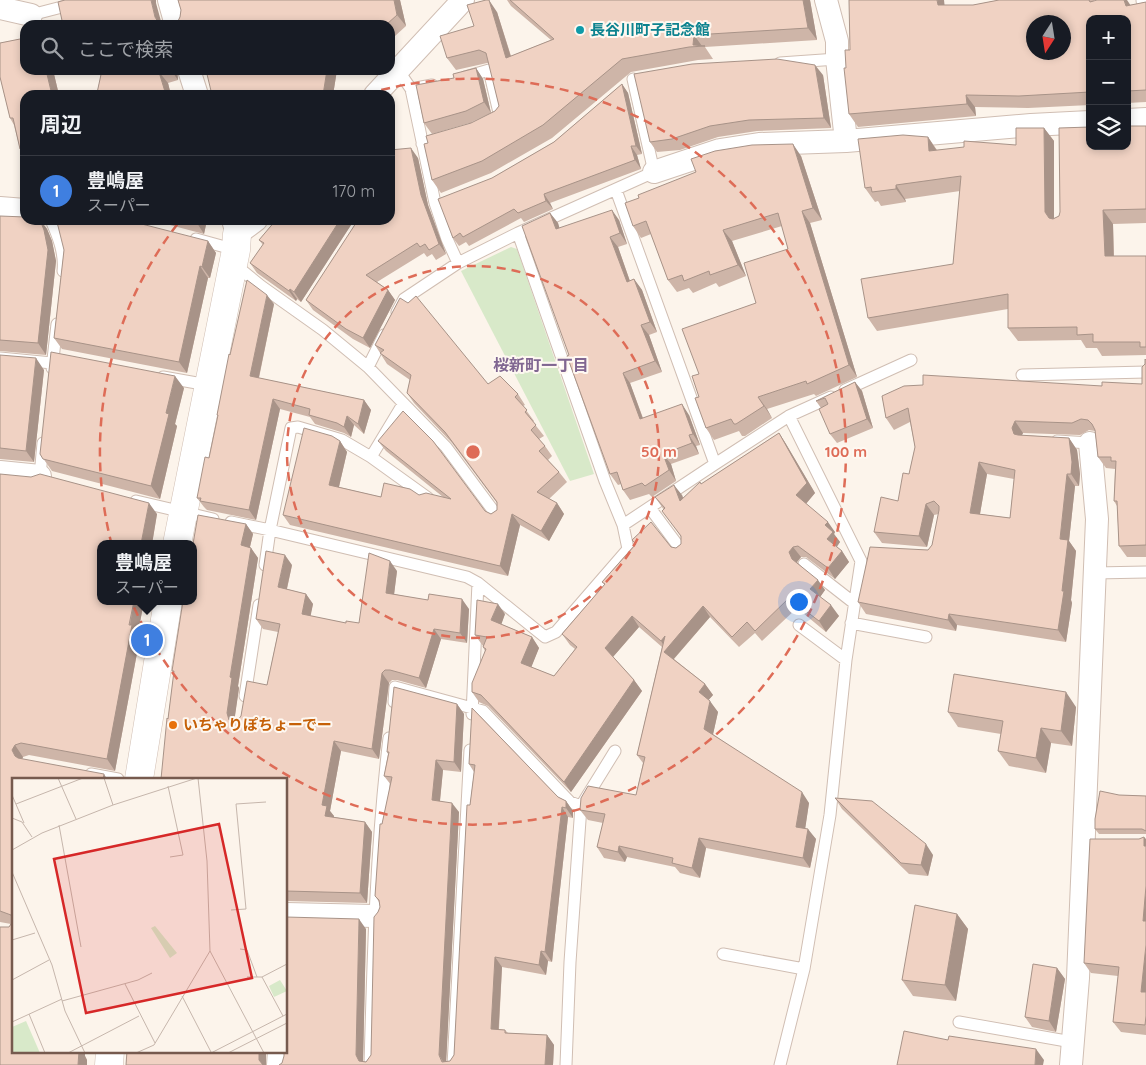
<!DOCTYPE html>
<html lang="ja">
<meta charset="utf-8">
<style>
:root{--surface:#171b24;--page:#20242c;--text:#f1f3f6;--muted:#9ea1a6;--line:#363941;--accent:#0b8043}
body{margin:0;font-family:Quicksand,"Noto Sans JP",sans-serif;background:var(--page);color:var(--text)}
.controls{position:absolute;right:15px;top:15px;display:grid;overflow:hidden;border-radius:10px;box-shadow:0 2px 8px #0003}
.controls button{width:45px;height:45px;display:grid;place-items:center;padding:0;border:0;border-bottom:1px solid var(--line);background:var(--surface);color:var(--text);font:25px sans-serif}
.compass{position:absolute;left:1026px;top:15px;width:45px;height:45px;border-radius:50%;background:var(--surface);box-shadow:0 2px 8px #0003;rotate:192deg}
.you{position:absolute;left:798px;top:601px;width:18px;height:18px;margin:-12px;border:4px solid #fff;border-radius:50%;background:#1a73e8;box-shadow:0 0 0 8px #1a73e833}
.badge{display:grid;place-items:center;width:32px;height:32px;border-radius:50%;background:var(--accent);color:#fff;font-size:16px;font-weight:700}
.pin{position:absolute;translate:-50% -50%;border:2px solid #fff;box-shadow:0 1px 5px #0006}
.popup{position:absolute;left:97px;top:540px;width:100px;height:65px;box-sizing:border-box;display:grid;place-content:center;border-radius:10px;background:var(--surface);filter:drop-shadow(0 1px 4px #0005);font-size:16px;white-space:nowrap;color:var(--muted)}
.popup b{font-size:19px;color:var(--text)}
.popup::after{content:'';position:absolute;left:50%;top:100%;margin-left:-10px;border:10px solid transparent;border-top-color:var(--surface)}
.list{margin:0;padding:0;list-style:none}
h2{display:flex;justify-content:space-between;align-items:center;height:65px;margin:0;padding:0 20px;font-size:21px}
h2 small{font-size:16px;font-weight:400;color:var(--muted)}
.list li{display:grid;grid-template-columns:32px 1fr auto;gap:15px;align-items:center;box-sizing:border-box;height:70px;padding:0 20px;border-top:1px solid var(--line)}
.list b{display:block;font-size:19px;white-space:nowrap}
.list p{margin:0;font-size:16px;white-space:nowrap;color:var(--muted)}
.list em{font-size:16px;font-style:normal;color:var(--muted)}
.icon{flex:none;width:28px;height:28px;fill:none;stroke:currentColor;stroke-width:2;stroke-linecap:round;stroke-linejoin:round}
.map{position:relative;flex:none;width:1146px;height:1065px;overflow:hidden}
.search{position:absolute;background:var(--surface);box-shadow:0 2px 8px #0003;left:20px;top:20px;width:375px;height:55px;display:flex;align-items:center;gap:12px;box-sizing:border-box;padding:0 18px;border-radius:15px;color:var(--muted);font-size:19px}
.panel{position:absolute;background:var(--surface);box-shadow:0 2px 8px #0003;left:20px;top:90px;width:375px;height:135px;border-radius:15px}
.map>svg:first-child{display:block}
.green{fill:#d8e9c9}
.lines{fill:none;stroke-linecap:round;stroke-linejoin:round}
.service-casing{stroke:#d0beb3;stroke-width:13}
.minor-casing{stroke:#d0beb3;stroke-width:24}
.tertiary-casing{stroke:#d0beb3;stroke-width:29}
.service{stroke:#fff;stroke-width:11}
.minor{stroke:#fff;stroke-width:22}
.tertiary{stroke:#fff;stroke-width:28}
.wall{fill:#ceb5a8;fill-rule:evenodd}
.shaded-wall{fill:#a89388}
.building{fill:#f0d2c3;stroke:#a89388;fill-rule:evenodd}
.ring{fill:none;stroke:#de6c57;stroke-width:2.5;stroke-dasharray:9 6}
.culture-dot{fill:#0f9aa8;stroke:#fef8f1;stroke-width:2}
.food-dot{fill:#e8710a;stroke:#fef8f1;stroke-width:2}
.labels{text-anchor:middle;stroke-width:4;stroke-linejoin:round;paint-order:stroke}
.culture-label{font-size:15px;font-weight:bold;fill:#0d838f;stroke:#fef8f1;text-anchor:start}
.food-label{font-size:15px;font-weight:bold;fill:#c56008;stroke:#fef8f1;text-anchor:start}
.neighbourhood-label{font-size:16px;font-weight:bold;fill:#806691;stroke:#fef8f1}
.inset-road{fill:none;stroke:#c6b6ac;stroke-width:1}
.view{fill:#d62828;fill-opacity:0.15;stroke:#d62828;stroke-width:2.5}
.inset-edge{fill:none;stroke:#765a4e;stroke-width:2.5}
.centre{fill:#de6c57;stroke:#fef8f1;stroke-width:2.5}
.ring-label{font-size:15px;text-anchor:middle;font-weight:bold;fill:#de6c57;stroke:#fef8f1;stroke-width:4;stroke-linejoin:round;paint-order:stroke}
</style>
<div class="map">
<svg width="1146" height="1065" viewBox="0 0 1146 1065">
<rect width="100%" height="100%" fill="#fcf4eb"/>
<path class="green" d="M511 247 517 249 594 474 570 481 461 271Z"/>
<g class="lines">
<g class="service-casing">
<path id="service" d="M1142 1H1146
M31 15 89 0
M780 63 837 59
M398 70 411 89 435 203 447 239 458 263
M465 77 489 70 500 117 494 119
M411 89 432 85
M422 144 442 138
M616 190 715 464
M51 220C58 236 65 253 63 271
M518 233 605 481 623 525
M196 239 236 250
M234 264 261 286 323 330 368 367 446 447 498 517
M397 312 404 299 458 263 518 233 654 172 633 79
M0 358 52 363
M368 367 384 335
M52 368 57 324
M1022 375 1146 372
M163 377 208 385
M845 390 911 360
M1057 441 1090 443
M371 457 403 404
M43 477 40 476 43 443
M136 501 213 519
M650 508 682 551
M231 522 270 530 467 577 478 583 545 637 556 632 628 549 623 525 715 464 789 416 831 397
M804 564 854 603
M265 565 270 530 291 428 298 427 342 440 371 457 428 498
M1095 573 1146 572
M851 623 926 637
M799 625 846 660
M245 696 259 605
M394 702 395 687 483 711 570 802 581 806
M472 714 478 583
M91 774 118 779
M723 954 804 969
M959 1022 1072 1042
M370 1065C373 955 376 846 389 738
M453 1065 470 750
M566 1065 570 962 581 806 615 751
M780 1065 804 969 830 815 846 660 861 561 789 416"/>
</g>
<g class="minor-casing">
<path id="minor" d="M169 0 176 25
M826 0 837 41V59L846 141
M0 8 31 15
M189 70 197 95
M375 95 463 0
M1127 120 1146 119
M654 172 720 150 759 144 846 141 1031 125 1090 122
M0 208 25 210
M233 220 237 234 256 220
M0 472 40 476
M286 914 374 916
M278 1065 279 1051
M1071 1065 1078 978 1097 519 1090 443"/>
</g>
<g class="tertiary-casing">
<path id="tertiary" d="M177 544 236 250 237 234
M139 779 168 601
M109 1065 110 1051"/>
</g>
<use href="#service" class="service"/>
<use href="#minor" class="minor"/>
<use href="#tertiary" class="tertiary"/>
</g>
<path class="wall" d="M178 0H400L406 26 395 36 390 37V25H173L177 23 180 17 181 10Z
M507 0H810L817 40 705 47 713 59 698 60 631 72 552 138 491 173 441 193 432 180 428 143 495 111 499 106 489 63H487L456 70 447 58 474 26 497 12 511 56 551 40 511 6Z
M999 0H1094V1L1130 5 1146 2V102L1127 103V19H1090V105L1028 108 975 107 976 116 858 127 849 114 846 68 850 50 945 5H973Z
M25 38V70H53L59 95H25V156L20 149 14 125 10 118 0 77V43Z
M476 68 483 79 491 113 473 122 432 134 424 123 454 78Z
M102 70H177L178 80 168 83 171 95H94L97 93Z
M202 70H337L333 95 207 72 204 73Z
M823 75 831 128 757 131 718 137 680 150 657 152 650 142Z
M622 84 628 93 642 154 637 155 641 169 550 203 553 209 524 222 521 218 469 246 466 242 459 246 453 238 492 178 554 142Z
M1146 126V223L1113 224 1114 256H1146V355L1102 356 1097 348H1086L1081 340 1018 341 1008 328V309L877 331 868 318 953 264 960 191 905 199 906 202 881 206 878 201 875 202 865 188 928 137 937 150 1016 145 1044 128 1054 141V218L1059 216Z
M801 156 822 220 810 223 857 377 816 396 814 394 767 409 772 418 745 436H742L739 431 714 440 706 428 699 397V374L756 303 788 249 782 226 732 241 746 276 719 287 716 283 693 293 689 288 677 292 668 280 651 234 641 238 633 226Z
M418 158 428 205 446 254 436 260 432 254 427 257 424 253 377 282 388 290 395 300 370 348 353 339 313 310 306 300 357 222 351 225 301 302 297 299 296 301 257 273 250 263 263 245 259 240 276 220H390Z
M550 213 558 223 559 228 619 220 627 244 618 247 630 281 634 279 642 290 657 332 649 335 662 372 630 383 643 418 689 415 700 445 696 446 699 454 671 464 676 481 652 497 649 494 630 500 623 490 621 484 618 485 610 474 569 355Z
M0 216 25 220H40L47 229 52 241 56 261 46 355 0 351Z
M151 220H207L204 234Z
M208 241 216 253 210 278H208L187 373 62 349 54 338 64 250Z
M274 304 259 378 364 400 371 410 364 434 354 425 351 437 344 433 315 424 310 417 280 409 256 520 207 510 204 507 197 498 209 458 218 416 217 415 230 355Z
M375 345 518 394 525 405 523 406 534 421 533 422 544 436 539 439 545 446 552 456 548 460 559 472 567 482 549 499 557 503 564 514 549 541 520 525 508 576 290 525 283 515 340 441 347 452 339 487 381 497 419 495 443 497 386 451 378 441 485 511 491 514 497 510V503L452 443 414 403 407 393 410 380 387 364Z
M0 355 44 370 34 462 0 459Z
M1146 360V557H1127L1119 546 1117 506 1114 501 1115 469 1106 468 1098 457 1095 431 1089 430 1080 435 1023 433 1022 435 1069 438 1077 450 1080 474 1079 486H1075L1069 541 1076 551 1071 600 1072 603 1066 642 957 625 956 631 866 614 858 602 928 550 932 545 939 514 934 515 927 547 882 543 874 532 898 501 909 474 915 447 910 422 894 430 886 418 882 396 1142 384 1145 364ZM987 474 1014 479 1010 518 980 514Z
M855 382 862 391 873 428 837 443 830 434 821 408 816 401Z
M184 388 175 424 177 426 160 499 52 471 40 454Z
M779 433 786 444 815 493 806 504 835 532 834 534 840 542 837 547 842 551 849 562 835 579 806 557H801L797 562 825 590 820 597 839 616 826 632 797 608 762 641 755 633 739 647 710 617 674 659 705 684 713 695 708 700 718 712 713 734 809 803 805 828 816 839 810 868 706 848 700 878 680 873 675 867 627 857 625 862 604 858 597 847 603 823 588 820 580 810 636 795 643 763 637 755 662 647 639 627 613 657 634 680 642 691 571 792 488 706 479 702 472 692 485 651 483 647V646L475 635 505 614 501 624 532 637 539 648 531 667 554 676 575 649 570 645 562 634 605 585 602 582 635 544 632 540 676 548 681 544V537L664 510 655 497 682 495 683 498 701 484Z
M0 474 157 514 152 544H101V601H144L138 633 140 637 115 771 29 755 23 757 14 779 85 1056 87 1060V1065H0L9 927 11 924 0 922Z
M246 524 253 534 250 547 251 548 258 558 238 686 239 688 234 721H237L267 685 278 632 263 629 256 619 292 565 287 589 306 594 313 604 310 616 346 623H359L397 571 394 594 469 609 467 643 441 639 426 688 397 680H392L389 683 379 759 341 751 330 811 334 816V817L365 822 372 832 367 903 286 901V779L168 719 174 673 172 671Z
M457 704 464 714 461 772 443 770 440 801 459 812 446 1061H450L454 1055 470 805 474 772 469 764 472 708 558 797 566 801 573 811V818L568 817 552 962 548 961 546 975 502 967 499 1029 505 1030 508 1033 547 1035 554 1045 553 1065 282 1063 366 929 363 1061 366 1062 371 1055 378 912 380 907 379 902 375 896 382 824 391 785 384 776 388 754 387 752Z
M1076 707 1072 746 1051 743 1046 773 1009 766 998 751 1001 734 958 727 948 712Z
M1119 795 1146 796V834H1099L1095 829Z
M835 798 933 855 928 876 909 874 842 809Z
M1146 839V1035L1121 1032 1113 1022 1118 976 1091 973 1084 963Z
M957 914 968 929 956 1001 913 996 902 980Z
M1057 968 1065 979 1056 1032 1032 1027 1025 1017Z"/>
<path class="shaded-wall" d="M151 0H156V3L162 25H160L155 17Z
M394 0H400L406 26 397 15Z
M489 0 497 12 515 70 506 58Z
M803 0H810L817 40 808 28Z
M937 0H944L946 18 938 5Z
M1124 0H1127L1131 6H1126Z
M694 35 702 46 693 45Z
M815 65 823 75 831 128 824 118Z
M476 68 483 79 491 113 484 102Z
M46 70H53L59 95H52Z
M171 70H177L178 80Z
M327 70H337L333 95H323Z
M159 72 168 83 171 95H166Z
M622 84 628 93 642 154 636 146Z
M966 95 975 107 976 116 967 104Z
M1044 128 1054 141V225L1049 218 1045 212Z
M928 137 937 151H929Z
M793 144 801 156 822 220 813 208Z
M631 146 637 155 641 169 635 160Z
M411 148 418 158 428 205 446 254 439 244 421 195Z
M896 185 905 199 906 202 896 189Z
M544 194 550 203 553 209 546 201Z
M612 210 619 220 627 244 620 233Z
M1103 210 1113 224 1114 270 1105 256Z
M802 211 810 223 857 377 849 365Z
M550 213 558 223 563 240 556 229Z
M40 220 47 229 52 241 56 261 46 355 38 343Z
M197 220H207L204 234 197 223Z
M340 220H347L351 225 301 302 294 292Z
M723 230 732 241 746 276 738 265Z
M610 237 618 247 634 293 627 282Z
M208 241 216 253 210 278 202 267Z
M200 266 208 278 187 373 179 362Z
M634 279 642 290 657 332 650 322Z
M290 289 297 299 296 301 289 291Z
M388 290 395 300 370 348 363 338Z
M267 295 274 304 257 386 250 376Z
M641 325 649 335 662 372 655 361Z
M36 358 44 370 34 462 26 451Z
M623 373 630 383 647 430 640 419Z
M175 376 184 388 175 424 177 426 160 499 151 486 166 413Z
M855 382 862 391 873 428 867 419Z
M758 397 767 409 772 418Z
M273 399 280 409 256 520 249 510Z
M364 400 371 410 364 434 358 424Z
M682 404 689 415 700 445 693 434Z
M347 416 354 425 351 437 344 427Z
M1015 421 1023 433 1020 439 1014 434 1012 428Z
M779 433 786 444 815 493 804 506 796 495Z
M689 435 696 446 699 454 692 443Z
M1069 438 1077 450 1080 474 1079 486 1071 474Z
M340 441 347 452 337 495 329 485Z
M663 454 671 464 676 481 669 470Z
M979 462 987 474 978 525 970 513Z
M1067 474 1075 486 1069 541 1076 551 1071 600 1072 603 1066 642 1058 630 1062 591 1060 539Z
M674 485 682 495 688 512 680 501Z
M149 503 157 514 152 544H141Z
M557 503 564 514 549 541 541 531Z
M926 504 934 515 927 547 919 536Z
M512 514 520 525 508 576 500 566Z
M828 522 835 532 834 534 840 542 834 550 827 539 825 525Z
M246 524 253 534 248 555 241 545Z
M793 547 801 557 797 562 799 570 792 559 789 552Z
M251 548 258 558 238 686 239 688 234 723 229 720 227 713 230 677Z
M842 551 849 562 835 579 828 568Z
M285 555 292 565 285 597 278 587Z
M390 561 397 571 393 603 386 593Z
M818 580 825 590 818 600 810 589Z
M306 594 313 604 309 624 302 614Z
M462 599 469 609 467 643 460 633Z
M134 601H144L138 633 140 637 115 771 107 759Z
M498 604 505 614 499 631 491 620Z
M831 605 839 616 826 632 819 621Z
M703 606 710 617 671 662 664 652 666 649 661 641 665 636Z
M949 614 957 625 956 631 948 620Z
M632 616 639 627 612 658 605 648Z
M434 629 441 639 426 688 419 678Z
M532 637 539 648 529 673 521 663Z
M382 673 389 683 379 759 372 749Z
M634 680 642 691 571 792 564 782Z
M705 684 713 695 706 703 699 692Z
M1066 692 1076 707 1072 746 1061 731Z
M710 701 718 712 712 739 704 729Z
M457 704 464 714 461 772 454 762Z
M1041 728 1051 743 1046 773 1036 758Z
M334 741 341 751 330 811 334 816 332 826 325 816 322 805Z
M15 745 23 757 21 761 15 756 12 750Z
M436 760 443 770 439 810 432 800Z
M104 774 107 779H103Z
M802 792 809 803 804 837 796 827Z
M566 801 573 811V818L566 808Z
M452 803 459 812 446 1065H445L439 1055Z
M562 807 568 817 552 962 545 952Z
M365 822 372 832 367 903 360 893Z
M808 829 816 839 810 868 803 858Z
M1144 837 1146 839V849L1144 846Z
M699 838 706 848 700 878 692 868Z
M926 844 933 855 928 876 921 865Z
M619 846 627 857 625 862 618 852Z
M1146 886V925L1143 921Z
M957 914 968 929 956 1001 945 985Z
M359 919 366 929 363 1065 359 1061 356 1055Z
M1146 945V999L1141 992Z
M541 951 548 961 546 975 539 965Z
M495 957 502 967 498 1039 491 1029Z
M1057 968 1065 979 1056 1032 1049 1021Z
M547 1035 554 1045 553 1065H545Z
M1036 1049 1044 1060 1043 1065H1035Z
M79 1051H85V1056L87 1060V1065H78Z
M259 1051H266V1065H262L259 1060Z"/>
<path class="building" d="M65 0H151L155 17 158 22 163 25H84L83 24 79 25H63L58 2Z
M178 0H394L397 15 387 24 384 25H173L177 23 180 17 181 10Z
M486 0H489L506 58 554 39 510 0H803L808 28 694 35 693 45 705 46 689 47 622 59 543 125 482 161 432 180 424 144 428 143 426 136 471 123 495 111 499 106 486 53 479 50 447 58 440 36 474 26 467 5Z
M849 0H937L938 5H973L999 0H1089L1090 2 1097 0H1124L1126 6 1146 2V90L1127 91V19H1090V92L1019 96 966 95 967 104 849 114 844 68H846L845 50H850ZM1034 22H1064V52H1034Z
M25 38V70H46L52 95H25V148L20 149 13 118H10L0 77V43Z
M777 59 815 65 824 118 749 120 710 126 672 139 650 142 634 74 692 64Z
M476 68 484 102 466 111 424 123 416 85 454 78 453 74Z
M102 70H166L159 72 166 95H94V92L97 93Z
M206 70H327L323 95H212Z
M622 84 636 146H631L635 160 544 194 546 201 518 213 514 209 463 237 460 233 453 238 438 199 492 178 554 142Z
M1127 126H1146V209L1103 210 1105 256H1146V347H1140V342H1093V334L1077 335V327L1008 328V294L868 318 861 279 953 264 961 176 896 185V189L872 192 871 187 865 188 858 139 903 135 928 137 929 151 964 147V141L1016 145V128H1044L1045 212 1049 218 1053 219 1059 216 1060 212 1059 128 1090 127V146H1127Z
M793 144 813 208 802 211 849 365 807 384 806 381 758 397 764 406 736 424H734L731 419 706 428 695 398 699 397 692 376 699 374 682 329 756 303 744 263 788 249 778 213 723 230 738 265 710 275 709 271 684 281 682 275 668 280 646 221 633 226 625 203 639 198 638 195 696 172 691 159 715 151 752 145Z
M411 148 421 195 439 244 429 250 425 244 420 247 417 243 366 275 388 290 363 338 346 329 306 300 356 223 357 220H390V150Z
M612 210 620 233 610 237 627 282 634 279 650 322 641 325 655 361 623 373 640 419 682 404 693 434 689 435 692 443 663 454 669 470 645 486 642 483 623 490 617 472 610 474 567 356 569 355 522 226 550 213 556 229Z
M0 216 25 217V220H40L44 230 48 250 38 343 0 340Z
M56 220H126L208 241 202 267 200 266 179 362 54 338 64 250 58 226Z
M184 220H197V223Z
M276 220H340L294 292 290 289 289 291 250 263 264 243 259 240Z
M247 280 267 295 250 376 364 400 358 424 347 416 344 427 337 423 309 415 310 409 273 399 249 510 200 501 201 498H197L205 457 209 458 218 415H217L229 354 230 355Z
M416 296 488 384 500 376 518 394 515 397 527 410 525 412 536 425 531 430 545 446 539 451 559 472 537 492 557 503 541 531 512 514 500 566 283 515 304 428 332 436 340 441 329 485 381 497 384 483 410 489 419 495 426 493 451 499 378 441 403 411 433 441 485 511 491 514 497 510V502L445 432 407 393 411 375 380 353 384 350 375 345 400 298 408 303Z
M51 352 175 376 166 413 169 414 151 486 43 459 40 454Z
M0 355 36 358 26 451 0 448Z
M1145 359 1146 360V545L1119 546 1117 501H1114L1116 461H1111V457H1098L1095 430 1092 424 1088 420 1081 419 1072 423 1015 421 1012 428 1014 434 1018 435 1069 438 1072 462 1071 474H1067L1060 539 1068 540 1062 591H1064L1058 630 949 614 948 620 858 602 870 547 928 550 932 545 939 510V506L934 501 926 504 919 536 874 532 881 497 898 501 903 473 909 474 915 447 908 408 886 418 882 396 904 386 923 385V375L1102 386V382L1142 384V367L1145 364ZM979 462 1015 470 1010 518 970 513Z
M855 382 867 419 830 434 819 409 828 404 825 398 816 401Z
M779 433 807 483 796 495 828 522 825 525 833 532 827 539 842 551 828 568 798 546 793 547 789 552 792 559 818 580 810 589 831 605 819 621 789 598 755 631 747 622 732 637 703 606 664 652 705 684 699 692 710 701 704 729 802 792 796 827 808 829 803 858 699 838 692 868 672 863 673 858 619 846 618 852 597 847 605 814 580 810 581 798 588 786 636 795 645 757 637 755 665 636 661 641 632 616 605 648 634 680 564 782 481 695 472 692V683L486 649 483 647 487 637 475 635 477 600 498 604 491 620 532 637 521 663 554 676 577 647 562 634 605 584 602 582 636 544 632 540 651 522 671 547 676 548 681 544V536L662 511 665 508 655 497 674 485 680 501 700 482 701 484Z
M0 474 31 477 40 474 149 503 141 544H101V601H134L129 625H132L107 759 21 743 15 745 12 750 15 756 18 758 104 774 103 779H14V1051H79L78 1065H0V927H9L13 921 11 915 0 911Z
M198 515 246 524 241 545 251 548 230 677 232 678 227 713 229 720 232 721H237L241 716 247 681 267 685 280 624 256 619 266 551 285 555 278 587 306 594 302 614 346 623V621L359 623 369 553 390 561 386 593 428 600 429 594 462 599 460 633 434 629 419 678 390 670H385L382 673 372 749 334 741 322 805 327 806 325 816 365 822 360 893 286 891V779H161L167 718 168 719 174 671H172L183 601H193V544Z
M954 674 1066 692 1061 731 1041 728 1036 758 998 751 1003 721 948 712Z
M394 687 457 704 454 762 436 760 432 800 452 803 439 1055 442 1062 450 1061 454 1055 467 805H470L475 765 469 764 472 708 558 797 566 801V808L562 807 545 952 541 951 539 965 495 957 491 1029 505 1030V1033L547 1035 545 1065H279L282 1063 284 1056V1051H286V917L359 919 356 1055 359 1061 366 1062 371 1055 374 917 378 912 380 907 379 900 375 896 380 824H382L392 777 384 776 389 752H387Z
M1100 791 1119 795 1146 796V831L1142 829H1095V819Z
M835 798 872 801 926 844 921 865 901 863Z
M1144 837V846H1146V886L1143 921H1146V945L1141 992H1146V1016L1145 1025 1113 1022 1119 967 1084 963 1090 839H1139Z
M915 905 957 914 945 985 902 980Z
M1033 964 1057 968 1049 1021 1025 1017Z
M904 1031 948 1040 949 1036 1036 1049 1035 1065H897Z
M127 1051H259V1060L263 1065H126Z"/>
<g class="ring">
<circle cx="473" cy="452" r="186"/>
<path d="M367 94A373 373 0 1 1 179 222"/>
</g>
<circle class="culture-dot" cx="580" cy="30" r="5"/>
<circle class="food-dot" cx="173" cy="725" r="5"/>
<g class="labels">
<g class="culture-label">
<text x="590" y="35">長谷川町子記念館</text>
</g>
<g class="food-label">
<text x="183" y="730">いちゃりぽちょーでー</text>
</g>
<g class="neighbourhood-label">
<text x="541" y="371">桜新町一丁目</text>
</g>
</g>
<g transform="translate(12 778)">
<rect width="275" height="275" fill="#fcf4eb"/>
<path d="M143 148 165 175 158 180 139 150ZM268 202 275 213 262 219 257 208ZM14 243 28 275H0V249Z" fill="#d8e9c9"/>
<path class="inset-road" d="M46 0 64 41M92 0 101 27M186 0 195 83 198 173 252 275M156 8 171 77 158 79M0 17 12 45M4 26 71 0M0 40 10 44 20 59M47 47 69 169M0 72 30 55 101 27 185 0M0 94 40 187 53 233 73 275M219 132 234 131 224 26 254 24M0 162 23 155M228 171 235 172 245 199M235 199H250L275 186M250 199 271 238M0 202 37 182M113 206 143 265M170 218 199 274M50 223 126 202 140 195M17 236 33 275M0 244 50 221M56 275 127 238M124 275 142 267 198 173M199 275 275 236M216 275 275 245"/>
<path class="view" d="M207 46 240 200 74 235 42 81Z"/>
<rect width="275" height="275" class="inset-edge"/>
</g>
<circle cx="473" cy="452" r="8" class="centre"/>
<g class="ring-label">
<text x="659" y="457">50 m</text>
<text x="846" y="457">100 m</text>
</g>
</svg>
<div class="controls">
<button>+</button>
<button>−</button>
<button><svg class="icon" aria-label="layers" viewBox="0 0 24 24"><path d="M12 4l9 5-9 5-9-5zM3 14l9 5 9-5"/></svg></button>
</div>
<svg class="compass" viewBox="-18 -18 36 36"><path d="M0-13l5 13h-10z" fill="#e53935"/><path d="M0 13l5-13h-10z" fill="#9ea1a6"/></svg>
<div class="you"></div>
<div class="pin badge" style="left:147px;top:640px;background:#3f7fe0">1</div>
<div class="popup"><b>豊嶋屋</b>スーパー</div>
<div class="search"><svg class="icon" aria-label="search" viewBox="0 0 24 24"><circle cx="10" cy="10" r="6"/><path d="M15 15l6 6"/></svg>ここで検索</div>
<section class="panel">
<h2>周辺<small></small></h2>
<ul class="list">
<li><span class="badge" style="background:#3f7fe0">1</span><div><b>豊嶋屋</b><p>スーパー</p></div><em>170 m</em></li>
</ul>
</section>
</div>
